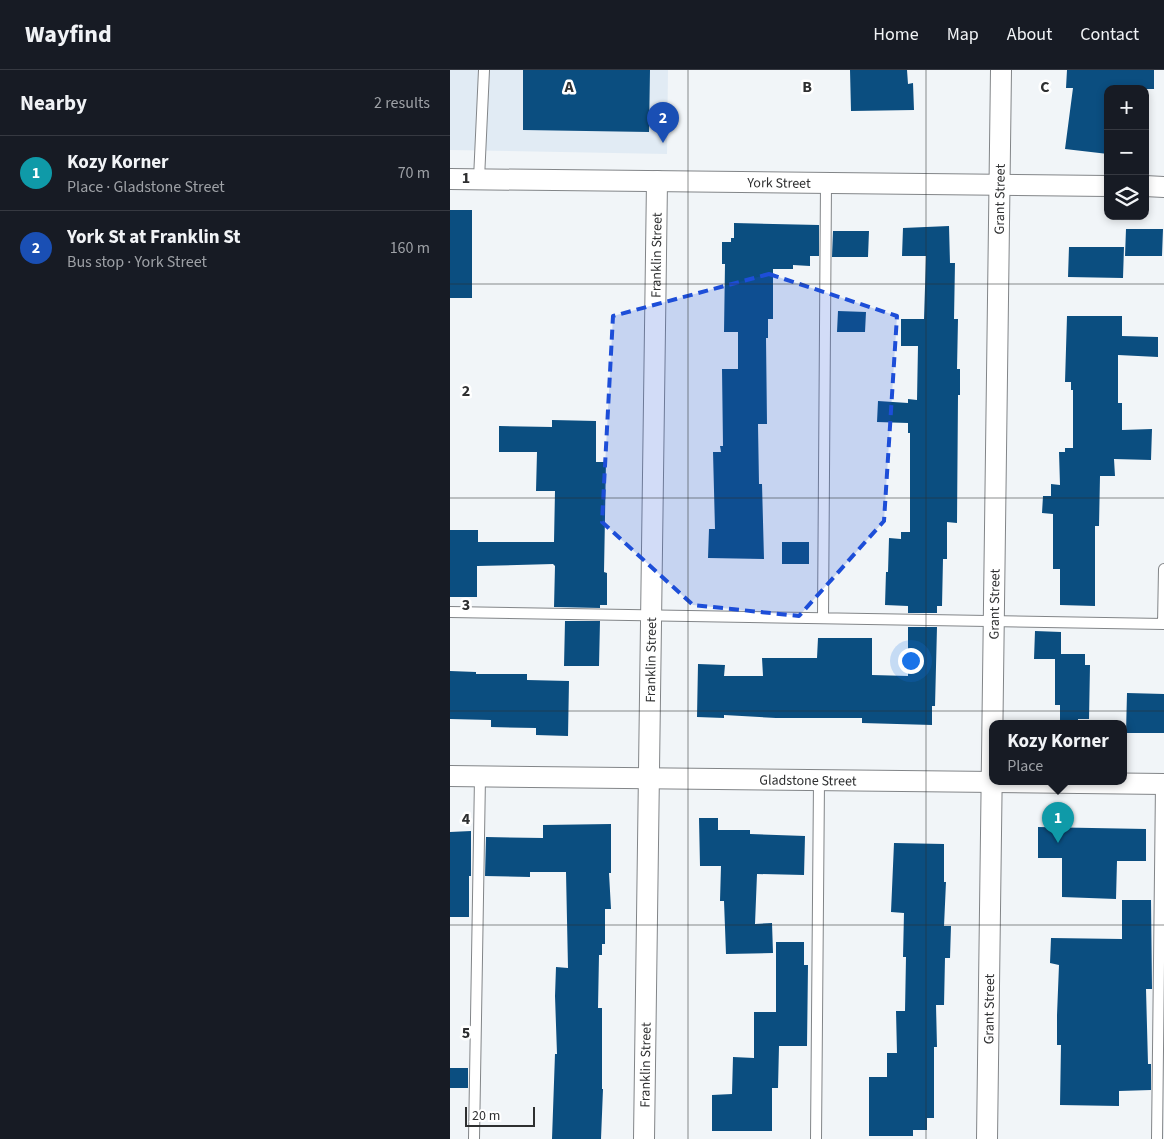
<!DOCTYPE html>
<meta charset="utf-8">
<style>
:root{--surface:#171b24;--page:#20242c;--text:#f1f3f6;--muted:#9ea1a6;--line:#363941;--accent:#1a73e8}
body{margin:0;font-family:"Source Sans 3",sans-serif;background:var(--page);color:var(--text)}
.controls{position:absolute;right:15px;top:15px;display:grid;overflow:hidden;border-radius:10px;box-shadow:0 2px 8px #0003}
.controls button{width:45px;height:45px;display:grid;place-items:center;padding:0;border:0;border-bottom:1px solid var(--line);background:var(--surface);color:var(--text);font:25px sans-serif}
.scale{position:absolute;left:15px;bottom:12px;width:70px;box-sizing:border-box;padding-left:5px;border:2px solid #2e2f30;border-top:0;font-size:14px;line-height:18px;white-space:nowrap;color:#2e2f30;-webkit-text-stroke:4px #fff;paint-order:stroke}
.you{position:absolute;left:460px;top:590px;width:18px;height:18px;margin:-12px;border:4px solid #fff;border-radius:50%;background:#1a73e8;box-shadow:0 0 0 8px #1a73e833}
.badge{display:grid;place-items:center;width:32px;height:32px;border-radius:50%;background:var(--accent);color:#fff;font-size:16px;font-weight:700}
.pin{position:absolute;translate:-50% -41px;filter:drop-shadow(0 1px 2px #0008)}
.pin::after{content:'';position:absolute;top:26px;width:18px;height:15px;background:inherit;clip-path:polygon(0 0,100% 0,50% 100%)}
.popup{position:absolute;left:539px;top:650px;width:138px;height:65px;box-sizing:border-box;display:grid;place-content:center;border-radius:10px;background:var(--surface);filter:drop-shadow(0 1px 4px #0005);font-size:16px;white-space:nowrap;color:var(--muted)}
.popup b{font-size:19px;color:var(--text)}
.popup::after{content:'';position:absolute;left:50%;top:100%;margin-left:-10px;border:10px solid transparent;border-top-color:var(--surface)}
.list{margin:0;padding:0;list-style:none}
h2{display:flex;justify-content:space-between;align-items:center;height:65px;margin:0;padding:0 20px;font-size:21px}
h2 small{font-size:16px;font-weight:400;color:var(--muted)}
.list li{display:grid;grid-template-columns:32px 1fr auto;gap:15px;align-items:center;box-sizing:border-box;height:75px;padding:0 20px;border-top:1px solid var(--line)}
.list b{display:block;font-size:19px;white-space:nowrap}
.list p{margin:0;font-size:16px;white-space:nowrap;color:var(--muted)}
.list em{font-size:16px;font-style:normal;color:var(--muted)}
.icon{flex:none;width:28px;height:28px;fill:none;stroke:currentColor;stroke-width:2;stroke-linecap:round;stroke-linejoin:round}
.map{position:relative;flex:none;width:714px;height:1069px;overflow:hidden}
header{display:flex;align-items:center;gap:30px;box-sizing:border-box;height:70px;padding:0 25px;background:var(--surface);border-bottom:1px solid var(--line)}
header strong{font-size:24px}
nav{display:flex;gap:28px;margin-inline-start:auto;font-size:18px}
main{display:flex}
aside{flex:1;background:var(--surface)}
.map>svg:first-child{display:block}
.built{fill:#e1ebf4}
.building{fill:#0b4e80}
.lines{fill:none;stroke-linecap:round;stroke-linejoin:round}
.lane-casing{stroke:#828588;stroke-width:12}
.street-casing{stroke:#828588;stroke-width:22}
.lane{stroke:#fff;stroke-width:10}
.street{stroke:#fff;stroke-width:20}
.marked{fill:#1d4ed8;fill-opacity:0.2;stroke:#1d4ed8;stroke-width:4;stroke-dasharray:10 6;stroke-linejoin:round}
.grid{fill:none;stroke:#2e2f30;stroke-width:1;stroke-opacity:0.55}
.labels{text-anchor:middle;stroke-width:5;stroke-linejoin:round;paint-order:stroke}
.street-label{font-size:14px;fill:#2e2f30;stroke:#fff}
.grid-label{font-size:16px;text-anchor:middle;font-weight:bold;fill:#2e2f30;stroke:#fff;stroke-width:5;stroke-linejoin:round;paint-order:stroke}
</style>
<header>
<strong>Wayfind</strong>
<nav><a>Home</a><a>Map</a><a>About</a><a>Contact</a></nav>
</header>
<main>
<aside>
<h2>Nearby<small>2 results</small></h2>
<ul class="list">
<li><span class="badge" style="background:#0f9aa8">1</span><div><b>Kozy Korner</b><p>Place · Gladstone Street</p></div><em>70 m</em></li>
<li><span class="badge" style="background:#1a4fb4">2</span><div><b>York St at Franklin St</b><p>Bus stop · York Street</p></div><em>160 m</em></li>
</ul>
</aside>
<div class="map">
<svg width="714" height="1069" viewBox="0 0 714 1069">
<rect width="100%" height="100%" fill="#f1f5f8"/>
<path class="built" d="M0 0H218L217 84 0 80Z"/>
<path class="building" d="M73 0H200L199 62 73 60Z
M400 0H457L458 14 463 13 464 40 401 41Z
M617 0H704V19H658V84L615 79 623 18H616Z
M0 140H22V228H0Z
M284 153 369 155V186H360V196L343 195V199H323V249H318V268H316L317 354H308L309 414H312L314 489 258 488 259 459H265L263 382H271L270 376H273L272 299H288V262H274L275 194H272V172H281V168H284Z
M499 156 500 193H505L504 249H508L507 299H510V325H508L507 453 497 452V489H493L492 536H487V543H458V536L435 535 436 502H438L439 468 451 469V462H460V363H458V353L427 352 428 331 458 333V329L467 330 468 276H451V249H474L476 186H452L453 158Z
M676 159H713L712 186H675Z
M383 161H419L418 187H382Z
M619 177H674L673 208 618 207Z
M388 241 416 242 415 262H387Z
M617 246H672V266L708 267V287L668 285V333H672V360L702 359 701 390 664 389 665 406H650L649 456H645V536L610 535V499H603V444L592 443 593 426H601V414L610 415 609 382H615V378H623V320H621V312H615Z
M102 350 146 351V392H156L154 502 157 503V535H150V538L104 537 105 496 103 494 27 496V527H0V460H28V472H104L105 421H86L87 382H49V356L102 357Z
M332 472H359V494H332Z
M115 551H150L149 596H114Z
M458 557H487L485 636H482V655L412 653V648H326L274 645V648L247 647 248 594 275 595 274 606H313L312 588H367L368 568H422V605L458 606Z
M585 561 611 562V584H635V595H640L639 649H628V653H610V635H605V589H584Z
M0 601 26 602V604H77V610L119 611 118 666 86 665V658L41 657V650L0 649Z
M677 623 714 624V663H676Z
M249 748H268V760H300V764L355 766 354 805 307 804 305 854 322 853 323 883 276 884 274 831H270L271 796H250Z
M161 754V803H159L161 839H155V874H152V885H149L148 938H152V1019H153L151 1069H102L105 984H107L105 926 106 897 118 898 116 802H80V807L35 806 36 767 93 768V755Z
M588 757 696 759V791H667L666 829 612 827V788H588Z
M21 761V806H19V847H0V762Z
M444 773 494 774V812H496L494 856H501L500 888H495L494 935H486L487 977H484V1048H477V1060H463V1066H419V1007H437V983H447L446 941H455L456 887H453L454 843 441 842Z
M672 830H701L702 919H696L698 994H701V1020L669 1021V1036L610 1035 611 975H607V945L609 895 600 893 601 868 672 869Z
M326 872H354V895H358L357 976H329L328 1018H322V1061H262V1025L282 1024 283 987 304 988V942H326Z
M0 998H18V1018H0Z"/>
<g class="lines">
<g class="lane-casing">
<path id="lane" d="M29 109 34 0
M0 542 714 554
M373 548 376 113
M713 554 714 499
M24 1069 30 707
M366 1069 369 711
M707 1069 711 714"/>
</g>
<g class="street-casing">
<g id="street">
<path id="s1" d="M0 109 658 116"/>
<path d="M695 116 714 117"/>
<path id="s2" d="M0 706 714 714"/>
<path id="s3" d="M194 1069 207 111"/>
<path id="s4" d="M537 1069 551 0"/>
</g>
</g>
<use href="#lane" class="lane"/>
<use href="#street" class="street"/>
</g>
<path class="marked" d="M319 204 447 246 434 451 349 546 243 535 152 452 163 246Z"/>
<path class="grid" d="M238 0V1069M476 0V1069M0 214H714M0 428H714M0 641H714M0 855H714"/>
<g class="labels">
<g class="street-label">
<text dy="5" stroke="none"><textPath href="#s1" startOffset="329">York Street</textPath></text>
<text dy="5" stroke="none"><textPath href="#s4" startOffset="940">Grant Street</textPath></text>
<text dy="5" stroke="none"><textPath href="#s3" startOffset="884">Franklin Street</textPath></text>
<text dy="5" stroke="none"><textPath href="#s4" startOffset="535">Grant Street</textPath></text>
<text dy="5" stroke="none"><textPath href="#s3" startOffset="479">Franklin Street</textPath></text>
<text dy="5" stroke="none"><textPath href="#s2" startOffset="358">Gladstone Street</textPath></text>
<text dy="5" stroke="none"><textPath href="#s4" startOffset="130">Grant Street</textPath></text>
<text dy="5" stroke="none"><textPath href="#s3" startOffset="74">Franklin Street</textPath></text>
</g>
</g>
<g class="grid-label">
<text x="119" y="22">A</text>
<text x="357" y="22">B</text>
<text x="595" y="22">C</text>
<text x="16" y="113">1</text>
<text x="16" y="326">2</text>
<text x="16" y="540">3</text>
<text x="16" y="754">4</text>
<text x="16" y="968">5</text>
</g>
</svg>
<div class="controls">
<button>+</button>
<button>−</button>
<button><svg class="icon" aria-label="layers" viewBox="0 0 24 24"><path d="M12 4l9 5-9 5-9-5zM3 14l9 5 9-5"/></svg></button>
</div>
<div class="scale">20 m</div>
<div class="you"></div>
<div class="pin badge" style="left:608px;top:773px;background:#0f9aa8">1</div>
<div class="popup"><b>Kozy Korner</b>Place</div>
<div class="pin badge" style="left:213px;top:73px;background:#1a4fb4">2</div>
</div>
</main>
